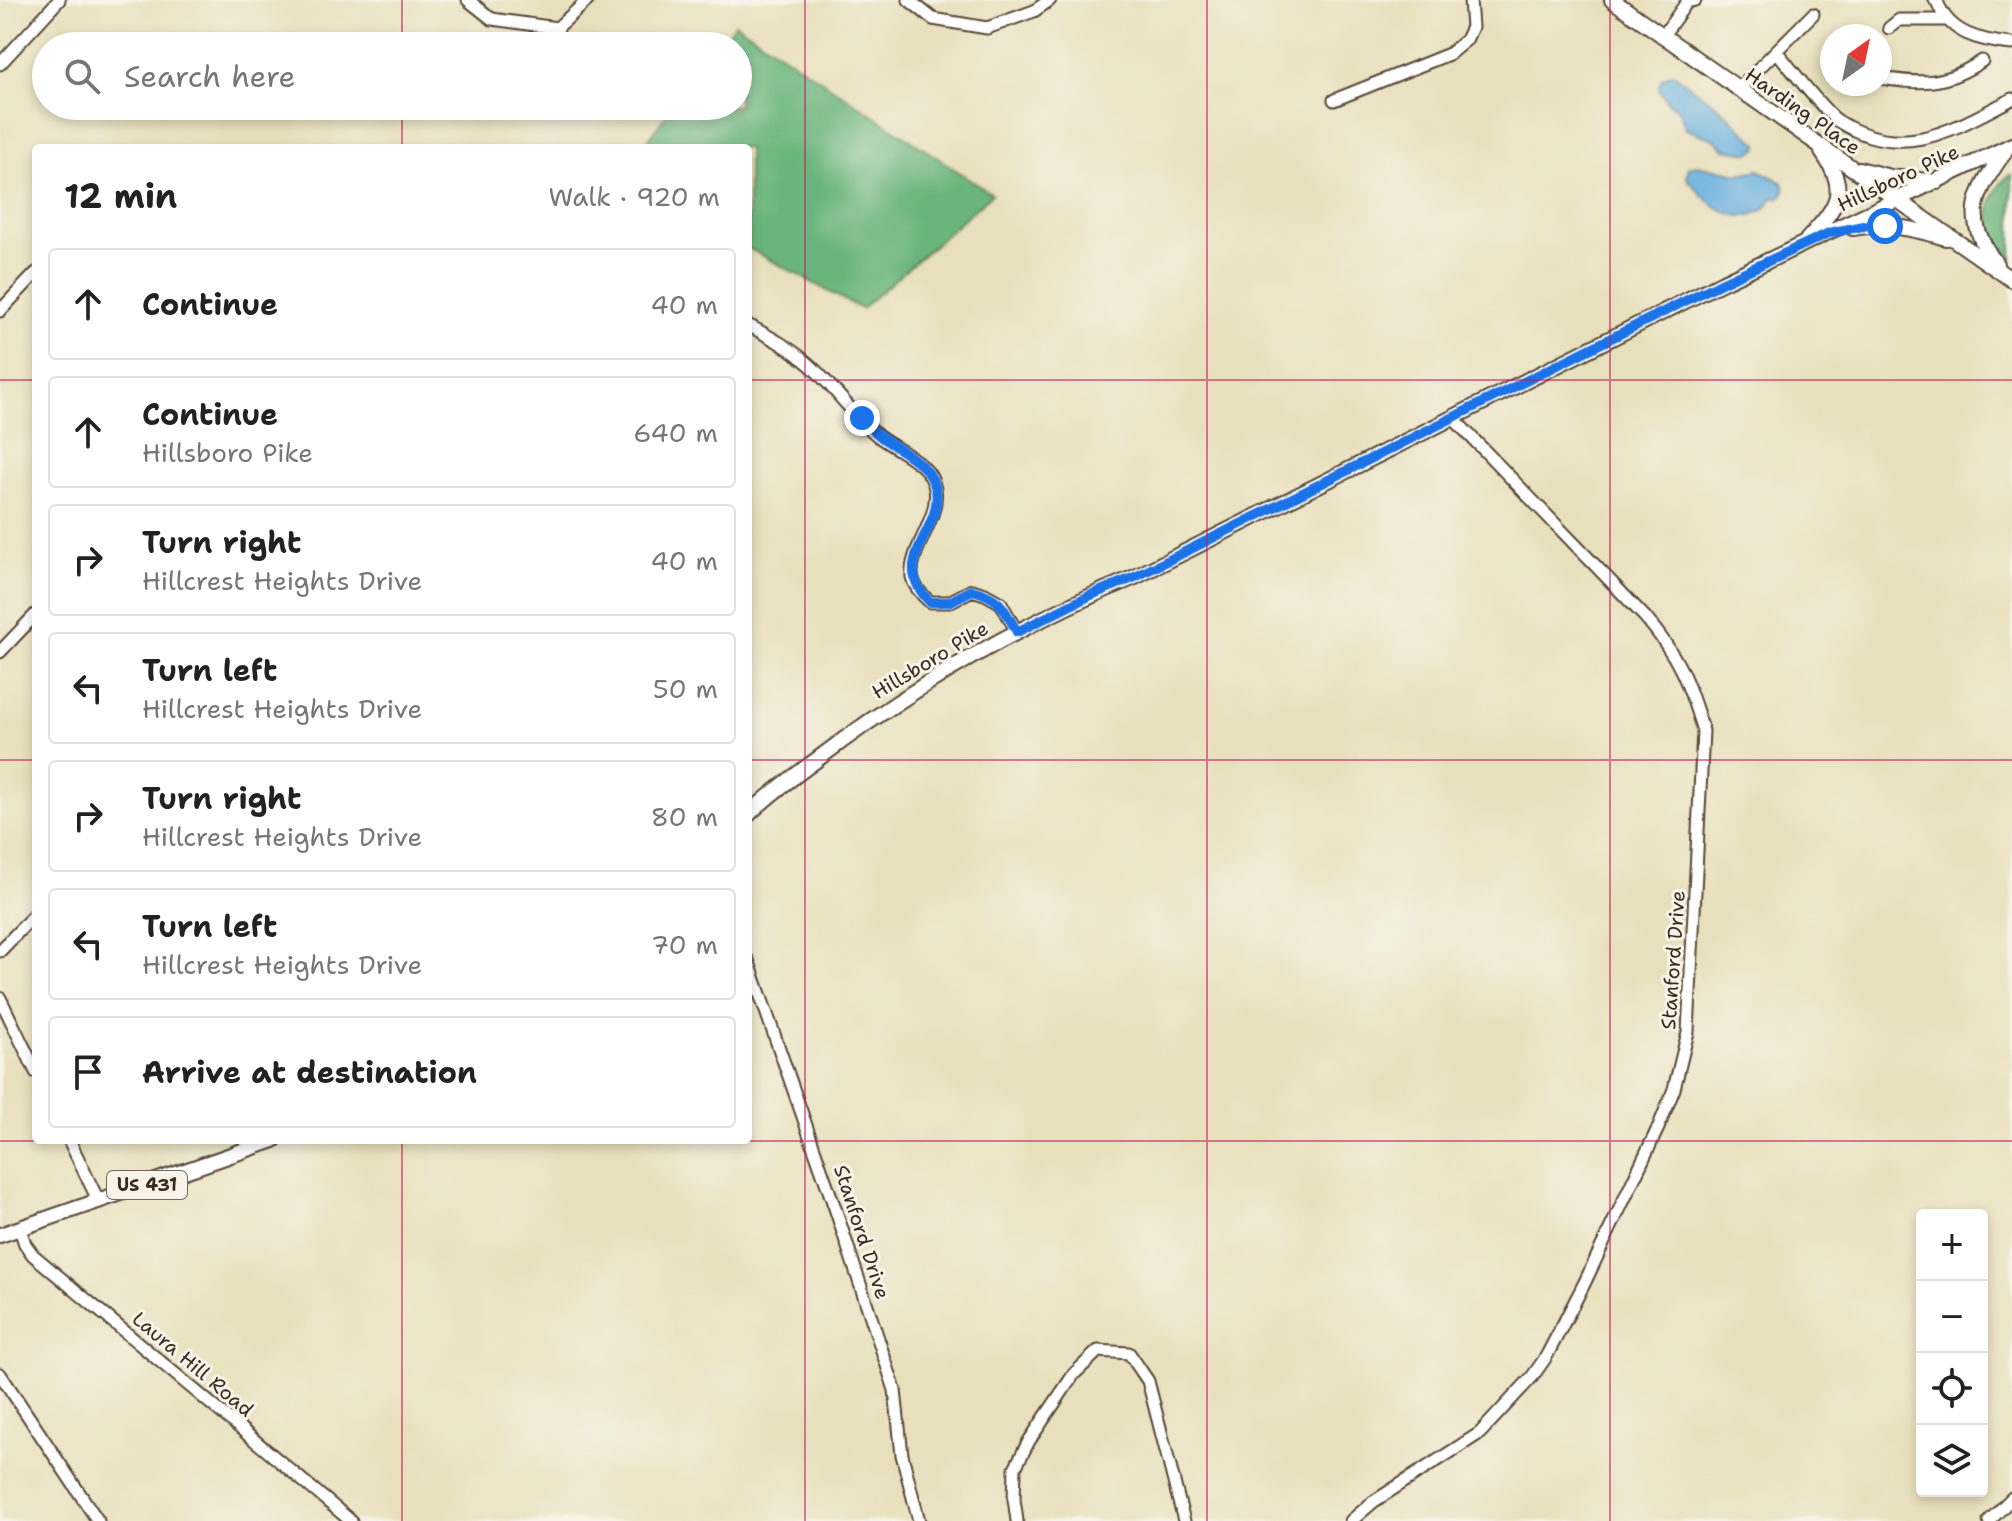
<!DOCTYPE html>
<meta charset="utf-8">
<style>
:root{--surface:#fff;--page:#f6f6f6;--text:#222;--muted:#767676;--line:#e0e0e0}
body{margin:0;font-family:"Shantell Sans",sans-serif;background:var(--page);color:var(--text)}
.controls{position:absolute;right:24px;bottom:24px;display:grid;overflow:hidden;border-radius:8px;box-shadow:0 4px 12px #0003}
.controls button{width:72px;height:72px;display:grid;place-items:center;padding:0;border:0;border-bottom:2px solid var(--line);background:var(--surface);color:var(--text);font:40px sans-serif}
.compass{position:absolute;left:1820px;top:24px;width:72px;height:72px;border-radius:50%;background:var(--surface);box-shadow:0 4px 12px #0003;rotate:33deg}
.stop{position:absolute;width:24px;height:24px;margin:-18px;border:6px solid #1a73e8;border-radius:50%;background:#fff}
.stop.end{background:#1a73e8;border-color:#fff;box-shadow:0 2px 8px #0008}
.list{margin:0;padding:0;list-style:none}
h2{display:flex;justify-content:space-between;align-items:center;height:104px;margin:0;padding:0 32px;font-size:34px}
h2 small{font-size:26px;font-weight:400;color:var(--muted)}
.list li{display:grid;grid-template-columns:52px 1fr auto;gap:24px;align-items:center;box-sizing:border-box;height:112px;margin:0 16px 16px;padding:0 16px;border:2px solid var(--line);border-radius:8px}
.list b{display:block;font-size:30px;white-space:nowrap}
.list p{margin:0;font-size:26px;white-space:nowrap;color:var(--muted)}
.list em{font-size:26px;font-style:normal;color:var(--muted)}
.icon{flex:none;width:44px;height:44px;fill:none;stroke:currentColor;stroke-width:2;stroke-linecap:round;stroke-linejoin:round}
.map{position:relative;flex:none;width:2012px;height:1521px;overflow:hidden}
.search{position:absolute;background:var(--surface);box-shadow:0 4px 12px #0003;left:32px;top:32px;width:720px;height:88px;display:flex;align-items:center;gap:20px;box-sizing:border-box;padding:0 28px;border-radius:44px;color:var(--muted);font-size:30px}
.panel{position:absolute;background:var(--surface);box-shadow:0 4px 12px #0003;left:32px;top:144px;width:720px;height:1000px;border-radius:8px}
.map>svg:first-child{display:block}
.forest{fill:#6ab57d;stroke:#52704e;stroke-width:2}
.water{fill:#68b0df;stroke:#526d7e;stroke-width:2}
.lines{fill:none;stroke-linecap:round;stroke-linejoin:round}
.minor-casing{stroke:#554536;stroke-width:15}
.major-casing{stroke:#554536;stroke-width:18}
.minor{stroke:#fff;stroke-width:11}
.major{stroke:#fff;stroke-width:14}
.route{stroke:#1a73e8;stroke-width:10}
.grid{fill:none;stroke:#c2185b;stroke-width:2;stroke-opacity:0.55}
.labels{text-anchor:middle;stroke-width:6;stroke-linejoin:round;paint-order:stroke}
.shield{fill:#f7f3e8;stroke:#73665b;stroke-width:2}
.shield-label{font-size:18px;font-weight:bold;fill:#3b2a1e}
.street-label{font-size:20px;fill:#3b2a1e;stroke:#f7f3e8}
</style>
<div class="map">
<svg width="2012" height="1521" viewBox="0 0 2012 1521">
<rect width="100%" height="100%" fill="#f7f3e8"/>
<filter id="ink" filterUnits="userSpaceOnUse"><feTurbulence type="fractalNoise" baseFrequency=".0125" numOctaves="2"/><feDisplacementMap in="SourceGraphic" scale="16" xChannelSelector="R" yChannelSelector="G"/><feConvolveMatrix kernelMatrix="1 2 1 2 8 2 1 2 1" color-interpolation-filters="sRGB"/></filter>
<filter id="wash" filterUnits="userSpaceOnUse"><feTurbulence type="fractalNoise" baseFrequency=".006" numOctaves="4" result="noise"/><feDisplacementMap in="SourceGraphic" scale="32" xChannelSelector="R" yChannelSelector="G"/><feGaussianBlur stdDeviation="1.8" result="paint"/><feColorMatrix in="noise" values="0 0 0 0 0 0 0 0 0 0 0 0 0 0 0 0 0 1.4 0 .05"/><feComposite in="paint" operator="in"/></filter>
<g filter="url(#wash)">
<rect width="100%" height="100%" fill="#e8e0bc"/>
<path class="forest" d="M735 23 992 194 861 309 748 248V148H642L673 106H738V46H718Z
M2012 174V259C2008 255 2000 251 1997 247 1981 226 1990 186 2012 174Z"/>
<path class="water" d="M1672 73 1718 106 1758 144 1757 149 1749 153 1725 149 1714 139 1686 129 1679 110 1668 102 1659 89 1661 79Z
M1697 165 1739 174 1759 170 1783 183 1785 191 1780 198H1772C1768 208 1764 211 1753 214 1727 223 1702 197 1687 178L1689 167Z"/>
</g>
<g filter="url(#ink)">
<g class="lines">
<g class="minor-casing">
<path id="minor" d="M468 0 492 19 557 28 588 0
M909 0 933 19 987 28 1034 11 1050 0
M1935 0 1937 1C1948 34 1981 41 2012 44
M557 28 560 46
M1889 28 1899 20H1948
M1662 37 1687 2 1695 0
M1776 51C1791 68 1822 110 1838 121 1902 162 1953 130 2012 99
M0 64 59 0
M1880 78C1923 84 1944 86 1982 61
M1737 90 1813 14
M1334 100 1449 54 1466 40 1472 27 1470 0
M0 311 36 273
M748 325C770 337 791 348 810 365 834 387 853 415 878 436 897 451 931 462 935 489 940 519 909 549 912 577 914 587 923 596 930 602H949L972 590 985 594 1001 603 1017 632
M0 652 36 614
M0 951 36 913
M748 960 835 1208 895 1390 902 1455 919 1521
M0 998 36 1072
M69 1140 99 1202
M20 1229 25 1244 33 1255 351 1521
M0 1374 98 1521
M1017 1521 1014 1499 1015 1468 1029 1441 1074 1374 1098 1351 1129 1353 1148 1381 1184 1521
M1351 1521 1373 1502 1480 1433 1532 1377 1546 1357 1584 1284 1659 1126 1674 1089 1688 1032 1703 731C1688 681 1679 657 1645 617L1453 418
M1989 1521 2012 1498"/>
</g>
<g class="major-casing">
<path id="major" d="M1612 0 2012 280
M1859 169 1890 177 1937 182
M1853 228C1885 222 1915 229 1946 238
M1807 240C1836 207 1851 193 1822 152
M1996 264C1962 216 1974 196 2005 151
M748 815C770 793 795 776 819 758 917 684 1022 623 1135 577L1723 282 2012 145
M0 1235 274 1140"/>
</g>
<use href="#minor" class="minor"/>
<use href="#major" class="major"/>
</g>
</g>
<g class="lines" filter="url(#ink)">
<path class="route" d="M862 418C868 424 873 431 880 436 898 450 928 462 935 486 947 529 886 559 930 602H949L972 590C1000 597 1004 608 1017 632L1091 595 1135 577 1723 282 1829 233 1868 225 1885 226"/>
</g>
<path class="grid" d="M402 0V46M805 0V1521M1207 0V1521M1610 0V1521M402 106V148M0 380H36M748 380H2012M0 760H36M748 760H2012M402 1140V1521M0 1141H2012"/>
<g class="labels">
<rect class="shield" x="107" y="1171" width="80" height="28" rx="6"/>
<g class="shield-label">
<text x="147" y="1191">US 431</text>
</g>
<g class="street-label">
<text transform="translate(1803 111) rotate(35)" y="7">Harding Place</text>
<text transform="translate(1898 178) rotate(-25)" y="7">Hillsboro Pike</text>
<text transform="translate(930 660) rotate(-31)" y="7">Hillsboro Pike</text>
<text transform="translate(1673 960) rotate(-86)" y="7">Stanford Drive</text>
<text transform="translate(862 1232) rotate(72)" y="7">Stanford Drive</text>
<text transform="translate(193 1364) rotate(40)" y="7">Laura Hill Road</text>
</g>
</g>
</svg>
<div class="controls">
<button>+</button>
<button>−</button>
<button><svg class="icon" aria-label="locate" viewBox="0 0 24 24"><circle cx="12" cy="12" r="6"/><path d="M12 2v4M12 18v4M2 12h4M18 12h4"/></svg></button>
<button><svg class="icon" aria-label="layers" viewBox="0 0 24 24"><path d="M12 4l9 5-9 5-9-5zM3 14l9 5 9-5"/></svg></button>
</div>
<svg class="compass" viewBox="-18 -18 36 36"><path d="M0-13l5 13h-10z" fill="#e53935"/><path d="M0 13l5-13h-10z" fill="#767676"/></svg>
<div class="stop" style="left:1885px;top:226px"></div>
<div class="stop end" style="left:862px;top:418px"></div>
<div class="search"><svg class="icon" aria-label="search" viewBox="0 0 24 24"><circle cx="10" cy="10" r="6"/><path d="M15 15l6 6"/></svg>Search here</div>
<section class="panel">
<h2>12 min<small>Walk · 920 m</small></h2>
<ul class="list">
<li><svg class="icon" aria-label="ahead" viewBox="0 0 24 24"><path d="M12 20V5M6 11l6-6 6 6"/></svg><div><b>Continue</b></div><em>40 m</em></li>
<li><svg class="icon" aria-label="ahead" viewBox="0 0 24 24"><path d="M12 20V5M6 11l6-6 6 6"/></svg><div><b>Continue</b><p>Hillsboro Pike</p></div><em>640 m</em></li>
<li><svg class="icon" aria-label="right" viewBox="0 0 24 24"><path d="M7 20v-9h11M14 6l5 5-5 5"/></svg><div><b>Turn right</b><p>Hillcrest Heights Drive</p></div><em>40 m</em></li>
<li><svg class="icon" aria-label="left" viewBox="0 0 24 24"><path d="M17 20v-9H6M10 6l-5 5 5 5"/></svg><div><b>Turn left</b><p>Hillcrest Heights Drive</p></div><em>50 m</em></li>
<li><svg class="icon" aria-label="right" viewBox="0 0 24 24"><path d="M7 20v-9h11M14 6l5 5-5 5"/></svg><div><b>Turn right</b><p>Hillcrest Heights Drive</p></div><em>80 m</em></li>
<li><svg class="icon" aria-label="left" viewBox="0 0 24 24"><path d="M17 20v-9H6M10 6l-5 5 5 5"/></svg><div><b>Turn left</b><p>Hillcrest Heights Drive</p></div><em>70 m</em></li>
<li><svg class="icon" aria-label="arrive" viewBox="0 0 24 24"><path d="M6 21V4h12l-3 4 3 4H6"/></svg><div><b>Arrive at destination</b></div></li>
</ul>
</section>
</div>
